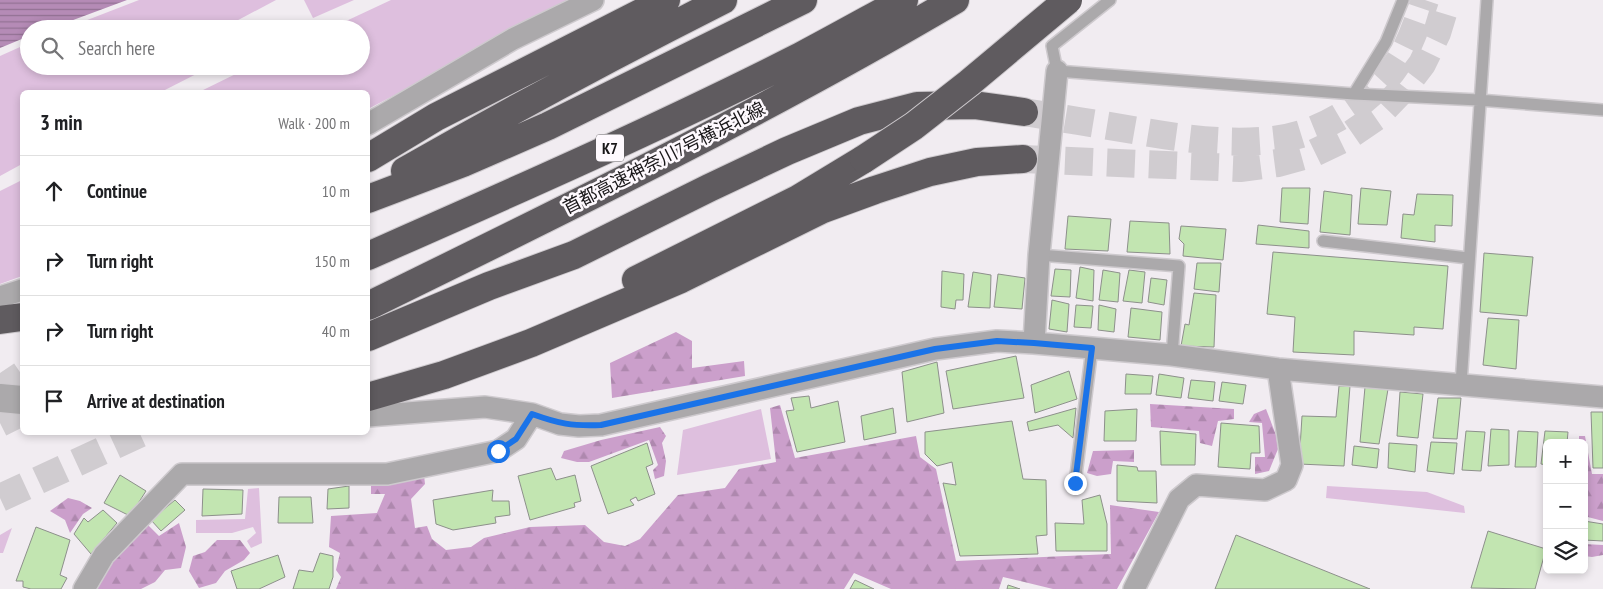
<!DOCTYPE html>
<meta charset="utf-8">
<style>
:root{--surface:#fff;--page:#f6f6f6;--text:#202124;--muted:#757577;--line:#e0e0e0}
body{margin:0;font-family:"PT Sans Narrow","Noto Sans JP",sans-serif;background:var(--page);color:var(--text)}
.controls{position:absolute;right:15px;bottom:15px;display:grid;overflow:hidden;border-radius:8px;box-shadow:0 2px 8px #0003}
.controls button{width:45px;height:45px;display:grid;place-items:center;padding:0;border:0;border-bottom:1px solid var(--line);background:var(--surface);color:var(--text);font:25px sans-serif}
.stop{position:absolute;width:15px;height:15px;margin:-11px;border:4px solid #1a73e8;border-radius:50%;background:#fff}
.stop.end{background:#1a73e8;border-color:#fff;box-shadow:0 1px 5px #0008}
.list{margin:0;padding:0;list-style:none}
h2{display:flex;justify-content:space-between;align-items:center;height:65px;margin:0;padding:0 20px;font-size:21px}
h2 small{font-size:16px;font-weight:400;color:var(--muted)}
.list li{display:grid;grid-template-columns:32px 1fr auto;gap:15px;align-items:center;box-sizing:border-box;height:70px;padding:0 20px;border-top:1px solid var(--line)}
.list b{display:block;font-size:19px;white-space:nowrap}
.list em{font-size:16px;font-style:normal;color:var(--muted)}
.icon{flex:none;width:28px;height:28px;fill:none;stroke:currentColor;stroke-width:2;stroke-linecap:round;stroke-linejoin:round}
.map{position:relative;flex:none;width:1603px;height:589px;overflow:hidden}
.search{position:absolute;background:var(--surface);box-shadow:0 2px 8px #0003;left:20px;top:20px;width:350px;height:55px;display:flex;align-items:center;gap:12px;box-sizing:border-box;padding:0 18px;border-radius:28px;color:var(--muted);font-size:19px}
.panel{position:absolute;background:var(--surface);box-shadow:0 2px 8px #0003;left:20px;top:90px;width:350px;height:345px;border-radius:8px}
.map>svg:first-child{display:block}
.green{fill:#debfde}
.forest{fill:url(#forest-firs)}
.water{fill:url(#water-rules)}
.building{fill:#c2e5b1;stroke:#8d908b}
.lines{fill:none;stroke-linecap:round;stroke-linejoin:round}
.motorway-tunnel{stroke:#d0ccd0;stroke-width:28;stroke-dasharray:28 14;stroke-linecap:butt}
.service-casing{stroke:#cecace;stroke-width:14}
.minor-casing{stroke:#cecace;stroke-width:24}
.tertiary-casing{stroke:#cecace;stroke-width:30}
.motorway-casing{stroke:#cecace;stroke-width:30}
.service{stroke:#aba9ab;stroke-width:11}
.minor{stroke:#aba9ab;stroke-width:21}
.tertiary{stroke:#aba9ab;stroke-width:28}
.motorway{stroke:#5f5b5f;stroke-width:28}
.motorway-bridge-casing{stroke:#cecace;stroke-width:30;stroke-linecap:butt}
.motorway-bridge{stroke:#5f5b5f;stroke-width:28}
.route{stroke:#1a73e8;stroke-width:6}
.labels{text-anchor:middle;stroke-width:5;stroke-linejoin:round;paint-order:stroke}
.shield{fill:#fef9fe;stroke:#5d5a5d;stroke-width:1}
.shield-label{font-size:16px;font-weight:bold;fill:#181618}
.street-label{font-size:18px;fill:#181618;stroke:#fef9fe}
</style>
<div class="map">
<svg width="1603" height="589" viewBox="0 0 1603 589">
<defs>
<pattern id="forest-firs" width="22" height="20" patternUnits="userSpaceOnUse" patternTransform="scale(1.25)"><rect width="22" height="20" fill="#cb9fcb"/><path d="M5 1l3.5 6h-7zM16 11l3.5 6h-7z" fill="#ae88ae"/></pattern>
<pattern id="water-rules" width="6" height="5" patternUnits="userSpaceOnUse" patternTransform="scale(1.25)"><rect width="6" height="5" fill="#b58bb6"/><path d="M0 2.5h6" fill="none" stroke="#927193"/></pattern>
</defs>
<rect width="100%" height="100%" fill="#f1ecf1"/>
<path class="green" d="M139 0H276L227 26 228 29H64Z
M304 0H354L313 18Z
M391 0H584L527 26 368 109V92H199L252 66H361V29H329Z
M29 43V66H212L161 92H22V164L0 176V56Z
M22 180V276L0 284V191Z
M761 409 771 459 677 475 683 430Z
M1327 486 1427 492 1464 506 1465 513 1326 498Z
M259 488 262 543 251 548 247 541 256 533 253 527 232 533H196V520L245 519 248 489Z
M12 528 3 553H0V535Z"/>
<path class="forest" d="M676 332 692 341V368L744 361 745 376 612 398 610 363Z
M1150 404 1234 409V419L1218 421 1212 446 1200 443 1199 431 1151 427Z
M780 405 795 458 916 436 920 457 936 469 956 561 1111 554 1110 505 1159 512 1117 589H1053L1003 577 999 589H891L854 573 844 589H336L341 577 336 570 340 553 329 547 331 516 377 513 385 494H371V483L424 475 425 484 411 499 415 528 427 526 432 539 446 550 471 547 484 538 530 527 585 525 604 542 625 546 640 539 678 495 725 488 739 469 776 462 770 408Z
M1266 409 1276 435 1278 449 1269 471 1255 474V457H1265L1262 423 1249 422 1254 414Z
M660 427 666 436 662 443 666 461 664 476 655 479 653 470 658 465 649 440 589 462H577L561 458 564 451 601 440Z
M1579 436H1585L1592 474H1603V521L1584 516V443H1579Z
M1134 450V462L1113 461 1111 474 1097 476 1087 473 1093 451Z
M68 498 80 501 92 508 83 514 70 533 65 520 50 511Z
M179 523 186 547 181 568 165 570 155 582 141 589H93L114 556 147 524 159 536Z
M217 540H240L250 553 244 560 225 571 216 583 199 588 189 571 193 556 205 552Z
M1584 544 1603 545V555L1592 557 1584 556Z"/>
<path class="water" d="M0 0H127L49 29H29V36L0 48Z"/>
<path class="building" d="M1282 188H1310L1308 224 1280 222Z
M1361 188 1391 191 1387 225 1358 224Z
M1324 191 1352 195 1350 235 1320 232Z
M1417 194 1453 195 1452 226 1435 225V242L1401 238 1403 214 1414 215Z
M1068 216 1111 219 1108 251 1065 249Z
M1130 221 1169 223 1170 254 1127 252Z
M1258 225 1309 231V248L1256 244Z
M1181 226 1226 229 1223 260 1183 256 1184 244 1179 239Z
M1273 252 1448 266 1443 329 1414 327V335L1354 331V355L1293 352 1295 317 1267 314Z
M1484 253 1533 257 1527 316 1480 312Z
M1197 263H1221L1219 292 1194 289Z
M1080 267 1094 270 1093 301 1076 298Z
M1055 269 1071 270 1070 297 1051 296Z
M1103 270 1120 273 1118 302 1099 300Z
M1129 270 1145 272 1142 303 1123 301Z
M942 271 964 274 963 300H956L955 309 941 307Z
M973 272 991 275 990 308 968 307Z
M998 274 1025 278 1022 309 994 307Z
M1151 278 1167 280 1164 305 1148 302Z
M1194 293 1216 295 1214 347 1181 346 1185 324 1189 325Z
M1052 300 1069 304 1067 332 1049 329Z
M1076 305 1093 306 1091 328 1074 327Z
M1099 305 1116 309 1114 332 1098 330Z
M1131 308 1162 312 1160 340 1128 337Z
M1488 318 1519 320 1516 369 1483 365Z
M1016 356 1024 398 953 409 946 371Z
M937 362 944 413 907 422 902 372Z
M1069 371 1077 399 1035 413 1031 385Z
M1126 374 1153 376 1151 394H1125Z
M1159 374 1184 378 1181 398 1156 395Z
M1191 380 1215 382 1213 401 1188 398Z
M1222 382 1246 385 1243 404 1219 401Z
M1339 386H1350L1344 466 1299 464 1302 416 1336 417Z
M1365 387 1388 389 1379 444 1360 442Z
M1400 392 1423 394 1418 438 1397 436Z
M809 396 811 408 838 401 845 442 797 452 786 411 794 410 791 398Z
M1438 398H1461L1457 439 1433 438Z
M893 408 896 433 864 440 861 416Z
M1076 408 1073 438 1058 425 1029 431 1027 422Z
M1137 409 1136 441H1104L1105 411Z
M1591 412H1603V468H1593Z
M1012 421 1023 479 1046 480 1047 535 1036 536 1038 554 960 556 943 483 956 485 952 462 937 466 925 454V432Z
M1221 423 1259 426 1260 453H1251L1250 469 1218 467Z
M1491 429 1509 430V465L1488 466Z
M1160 431 1196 434 1195 465H1161Z
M1466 431 1485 432 1481 471 1462 470Z
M1518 431 1538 432 1536 467H1515Z
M1545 431 1568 432 1567 443H1547V465L1541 464Z
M1431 442 1457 443 1454 474 1427 471Z
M647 443 653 464 646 467 655 494 638 501 636 497 630 500 634 505 608 514 591 466Z
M1389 443 1417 445 1415 472 1388 468Z
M1354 446 1379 449 1377 468 1352 465Z
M1117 465 1137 467 1138 471H1156L1157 503 1117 501Z
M551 468 556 480 575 475 581 501 574 503 575 507 530 520 518 476Z
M120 475 146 491 130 516 104 503Z
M349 486V508L327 509 328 489Z
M203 489 243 490 242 514 202 516Z
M493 490 492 501H509L510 515 495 517 496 523 453 530 436 524 433 500Z
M1100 495 1107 524V551H1056L1055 523 1084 524 1082 500Z
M279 497H311L313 523H278Z
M175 500 185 510 161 531 151 520Z
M103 510 117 523 91 554 74 534 84 518 88 522Z
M1584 521 1603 524V541L1584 540Z
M36 527 70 540 60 575 67 578 61 589H31L23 587V581H16Z
M1488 531 1546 549 1535 589 1471 588Z
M1236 535 1370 589H1215Z
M320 553 333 556V577L329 589H293L299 570 313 572Z
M278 555 285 577 259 589H237L231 571Z
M855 580 874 589H850Z
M1008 585 1020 589H1007Z"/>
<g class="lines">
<path class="motorway-tunnel" d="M1024 112C1060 118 1097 124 1133 130 1179 138 1225 145 1272 140 1324 135 1379 98 1404 53 1413 36 1419 18 1425 0
M1023 159 1240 168 1278 163 1314 153 1347 137 1376 117 1402 90 1422 64 1437 33 1447 0
M0 390 22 375
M0 423 22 412
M0 498 143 432"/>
<g class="service-casing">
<path id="service" d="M1110 0 1052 46 1057 71 1354 94 1479 100 1603 110
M1354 94 1386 42 1403 0
M1323 241 1468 258
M1039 255 1179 266 1172 355
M1461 384 1487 0
M1075 483 1092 348"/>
</g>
<g class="minor-casing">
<path id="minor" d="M368 124 513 39 593 0
M0 297 22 290
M1034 343 1039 255 1057 71
M368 416 485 407 532 414 560 424 579 426 601 425 935 349 997 341 1034 343 1172 355 1278 369 1603 397
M84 589 104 555 182 474H387L498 451 516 439 532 414
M1134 589 1179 499 1196 485 1265 490 1286 480 1292 465 1278 369"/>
</g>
<g class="tertiary-casing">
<path id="tertiary" d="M0 398 22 400"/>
</g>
<g class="motorway-casing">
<path id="motorway" d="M368 158 436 117 666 0
M405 171C510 111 616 54 723 0
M368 199 463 163 548 126 803 0
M368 256C513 192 659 128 801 56 835 38 869 19 904 0
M636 280 798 199 864 159
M368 306C566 209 765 112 955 0
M0 320 22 317
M368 337 489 286 574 255 709 188 787 151 859 121 917 106 974 105 1024 112
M368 397 444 375 531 343 681 279 823 209 875 190 930 172 977 162 1023 159"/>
</g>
<use href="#service" class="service"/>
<use href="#minor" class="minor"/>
<use href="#tertiary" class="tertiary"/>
<use href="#motorway" class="motorway"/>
<g class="motorway-bridge-casing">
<path id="motorway-bridge" d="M864 159 914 126 969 83 1068 0"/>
</g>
<use href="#motorway-bridge" class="motorway-bridge"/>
</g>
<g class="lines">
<path class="route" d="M498 451 516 439 532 414C560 424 571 426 601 425L935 349 997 341 1034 343 1092 348 1075 483"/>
</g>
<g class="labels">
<rect class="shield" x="596" y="134.5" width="28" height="27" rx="4"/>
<g class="shield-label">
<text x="610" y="154">K7</text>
</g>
<g class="street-label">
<text transform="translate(664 158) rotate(-27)" y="6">首都高速神奈川7号横浜北線</text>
</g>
</g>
</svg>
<div class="controls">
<button>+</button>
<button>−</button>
<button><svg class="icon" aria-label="layers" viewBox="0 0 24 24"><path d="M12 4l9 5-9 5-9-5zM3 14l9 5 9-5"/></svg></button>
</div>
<div class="stop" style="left:498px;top:451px"></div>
<div class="stop end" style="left:1075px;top:483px"></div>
<div class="search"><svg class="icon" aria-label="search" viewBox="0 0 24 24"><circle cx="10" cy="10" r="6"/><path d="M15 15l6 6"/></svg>Search here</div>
<section class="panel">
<h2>3 min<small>Walk · 200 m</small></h2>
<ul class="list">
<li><svg class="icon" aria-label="ahead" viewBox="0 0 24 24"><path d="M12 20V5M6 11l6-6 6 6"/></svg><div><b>Continue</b></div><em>10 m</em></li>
<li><svg class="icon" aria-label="right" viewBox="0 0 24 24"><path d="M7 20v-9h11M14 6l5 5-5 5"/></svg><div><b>Turn right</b></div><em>150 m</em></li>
<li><svg class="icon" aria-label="right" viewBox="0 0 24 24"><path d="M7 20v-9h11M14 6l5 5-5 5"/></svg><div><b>Turn right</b></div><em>40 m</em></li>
<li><svg class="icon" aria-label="arrive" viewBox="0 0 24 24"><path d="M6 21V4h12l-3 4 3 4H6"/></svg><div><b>Arrive at destination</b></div></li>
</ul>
</section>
</div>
